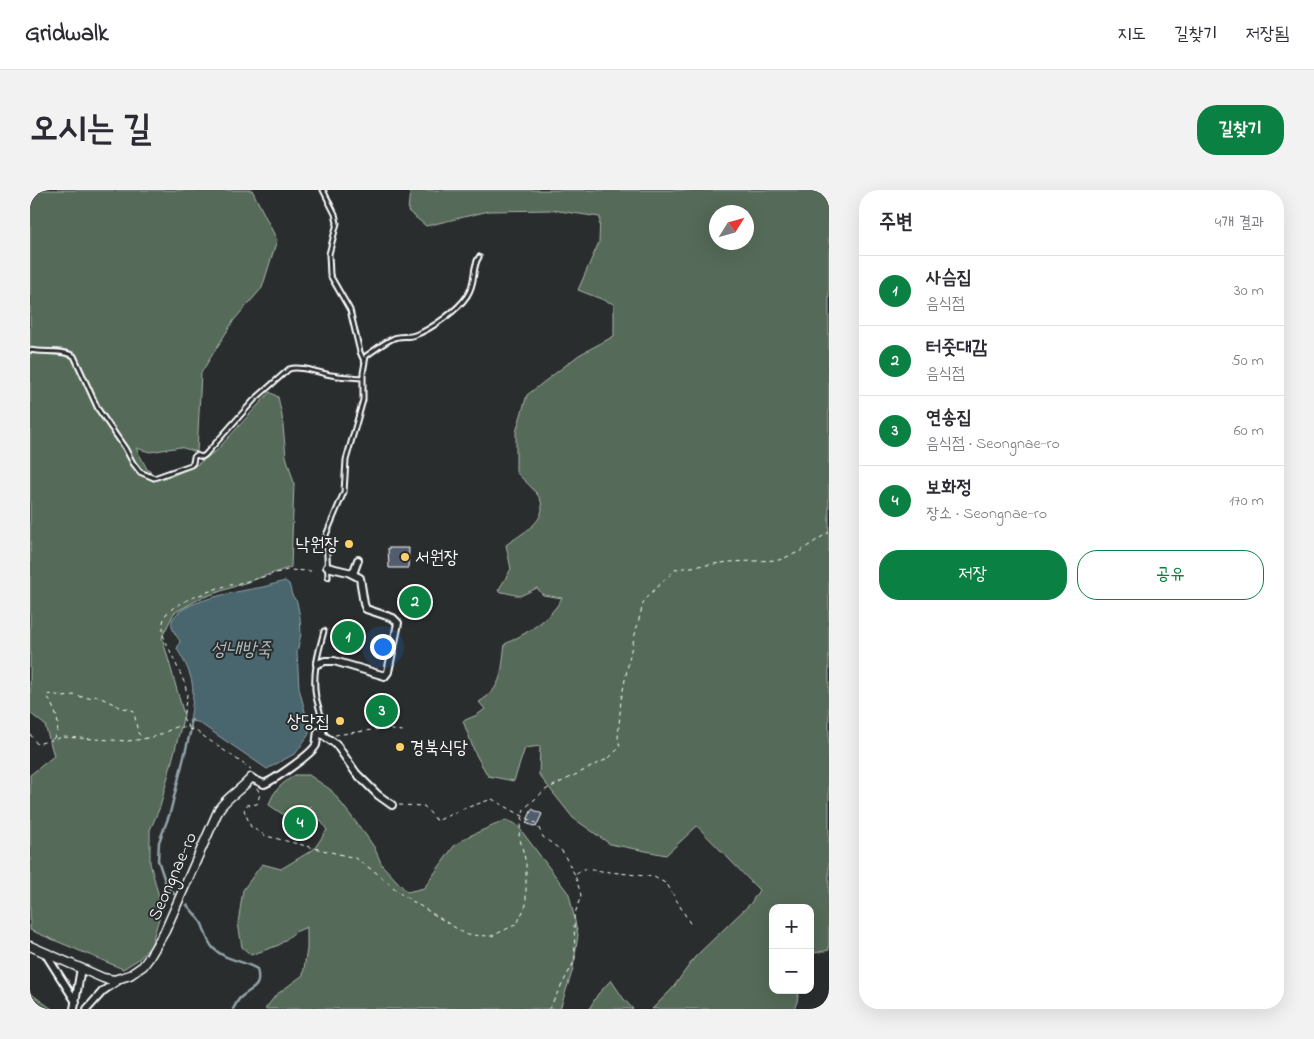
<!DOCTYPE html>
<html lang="ko">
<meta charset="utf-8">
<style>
:root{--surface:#fff;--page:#f2f2f3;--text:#2b2b33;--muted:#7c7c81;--line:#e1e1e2;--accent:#0b8043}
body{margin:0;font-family:"Indie Flower","Poor Story",sans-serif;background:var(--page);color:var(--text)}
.controls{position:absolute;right:15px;bottom:15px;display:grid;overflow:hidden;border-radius:10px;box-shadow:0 5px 20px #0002}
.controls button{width:45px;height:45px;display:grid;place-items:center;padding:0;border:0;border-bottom:1px solid var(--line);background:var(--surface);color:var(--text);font:25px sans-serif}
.compass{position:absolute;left:679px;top:15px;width:45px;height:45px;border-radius:50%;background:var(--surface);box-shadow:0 5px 20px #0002;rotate:53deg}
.you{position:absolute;left:352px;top:456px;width:18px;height:18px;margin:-12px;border:4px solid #fff;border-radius:50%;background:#1a73e8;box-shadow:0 0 0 8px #1a73e833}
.badge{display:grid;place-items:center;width:32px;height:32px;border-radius:50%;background:var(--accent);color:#fff;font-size:16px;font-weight:700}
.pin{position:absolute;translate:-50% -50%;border:2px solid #fff;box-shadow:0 1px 5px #0006}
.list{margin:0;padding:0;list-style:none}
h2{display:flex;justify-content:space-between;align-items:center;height:65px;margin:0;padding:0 20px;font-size:21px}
h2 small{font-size:16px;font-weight:400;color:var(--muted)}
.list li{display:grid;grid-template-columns:32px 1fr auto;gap:15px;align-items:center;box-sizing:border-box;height:70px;padding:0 20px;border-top:1px solid var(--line)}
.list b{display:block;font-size:19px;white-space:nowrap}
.list p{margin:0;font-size:16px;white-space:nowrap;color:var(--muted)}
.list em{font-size:16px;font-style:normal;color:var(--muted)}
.actions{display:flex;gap:10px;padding:15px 20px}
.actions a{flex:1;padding:11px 0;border:1px solid var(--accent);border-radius:20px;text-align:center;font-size:18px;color:var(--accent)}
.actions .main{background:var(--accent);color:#fff}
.map{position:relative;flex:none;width:799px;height:819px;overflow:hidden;border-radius:20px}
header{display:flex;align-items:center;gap:30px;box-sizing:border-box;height:70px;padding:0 25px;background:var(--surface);border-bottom:1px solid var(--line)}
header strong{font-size:24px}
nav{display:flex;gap:28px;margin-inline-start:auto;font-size:18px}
.intro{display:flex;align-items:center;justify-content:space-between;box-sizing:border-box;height:120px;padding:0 30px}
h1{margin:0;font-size:35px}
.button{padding:12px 22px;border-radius:20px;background:var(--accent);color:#fff;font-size:18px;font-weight:700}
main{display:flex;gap:30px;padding:0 30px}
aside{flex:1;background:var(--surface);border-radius:20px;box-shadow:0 5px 20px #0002}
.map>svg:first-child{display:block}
.green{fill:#546b59;stroke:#aab5ac;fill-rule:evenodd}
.water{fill:#4a656e;stroke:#92a3a8}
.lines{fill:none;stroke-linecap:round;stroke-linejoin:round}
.stream{stroke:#92a3a8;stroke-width:2.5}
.building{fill:#515c6c;stroke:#fff}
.service-casing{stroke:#fff;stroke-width:7}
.minor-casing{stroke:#fff;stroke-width:10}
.tertiary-casing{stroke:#fff;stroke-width:11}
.path{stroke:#fff;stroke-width:1;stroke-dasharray:4 4;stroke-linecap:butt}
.service{stroke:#2a2d2e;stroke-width:3}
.minor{stroke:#2a2d2e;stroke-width:6}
.tertiary{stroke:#2a2d2e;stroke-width:8}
.poi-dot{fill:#ffd166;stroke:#2a2d2e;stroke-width:2}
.labels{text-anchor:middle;stroke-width:4;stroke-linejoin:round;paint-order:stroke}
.poi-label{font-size:18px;fill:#fff;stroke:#2a2d2e;text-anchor:end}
.street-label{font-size:18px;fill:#fff;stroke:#2a2d2e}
.water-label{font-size:19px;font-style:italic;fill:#aebabe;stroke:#2a2d2e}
</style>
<header>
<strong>Gridwalk</strong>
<nav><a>지도</a><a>길찾기</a><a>저장됨</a></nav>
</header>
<div class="intro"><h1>오시는 길</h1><a class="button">길찾기</a></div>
<main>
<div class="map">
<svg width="799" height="819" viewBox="0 0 799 819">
<rect width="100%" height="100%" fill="#2a2d2e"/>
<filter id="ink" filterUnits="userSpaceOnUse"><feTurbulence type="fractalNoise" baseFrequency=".02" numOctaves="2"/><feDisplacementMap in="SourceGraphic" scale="10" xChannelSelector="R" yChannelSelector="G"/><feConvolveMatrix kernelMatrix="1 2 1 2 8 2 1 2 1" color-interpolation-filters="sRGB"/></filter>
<g filter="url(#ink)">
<path class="green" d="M0 0H222L247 50 232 98 204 130 171 183 167 262 150 257 120 262 106 258 117 279 128 288 135 289 165 276 186 261 240 202 248 207 252 226 256 266 264 293 261 377 171 408 144 423 132 447 154 525 130 617 120 640V673L132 718 121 756 109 769 93 779 0 740V585L24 566 15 535 0 523Z
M380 0H799V760L780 764V718H743V800H769L767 812 764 819H622L642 799 665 767 721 713 729 700 667 636 636 665 580 654 543 628 509 585 510 556 495 558 484 591 458 586 445 563 433 531 447 525 455 519 449 512C474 497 471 480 475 454 497 443 520 430 532 408L513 405 507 398 490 406 468 401 481 379 476 355C490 344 520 331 510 309 505 299 493 290 486 282V242L497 205 549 165 584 146V114L548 100 569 52 570 27 522 20 459 21 396 36 378 21ZM686 22H716V52H686Z
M265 585H279L301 600 335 644 344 657 352 675 377 702 394 698 424 656 437 647 476 630 487 635 539 704 548 745 543 779 530 819H235L246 805 273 785 277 759V737L265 742 249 755 221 765 212 757 208 733 213 700 232 674 251 679 284 659 297 640 281 616 254 625 239 615C243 600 253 593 265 585Z
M581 790 593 808 603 819H559L568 804Z
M0 803 22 819H0Z"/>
<path class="water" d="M255 391 259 394 262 405 267 412 270 427 271 444 267 462 269 498 278 533 279 544 266 563 237 579 168 532 160 531C165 498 165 488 147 459L150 451C145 444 138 435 144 427 158 409 211 401 233 397 240 395 248 393 255 391Z"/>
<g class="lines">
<path class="stream" d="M144 704 136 694 128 670 129 652 140 623 161 539 160 531 162 530
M157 715C162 721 168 727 172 734 176 743 177 752 184 759 197 771 213 770 227 779 232 799 222 797 210 808 207 811 205 816 203 819"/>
</g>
<path class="building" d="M358 358H379L378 378H359Z
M316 436 327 438 329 457 317 456 309 453 308 448 311 443 316 442Z
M502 619 512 624 506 637 496 633Z"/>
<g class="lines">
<g class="service-casing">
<path id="service" d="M293 0 305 24 307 33 299 64 300 85 320 120 330 162 334 171
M0 160C14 163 32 159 44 166L68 219 95 258 103 273 110 282 124 288 161 275 163 273 164 267 166 265 172 267 175 265 224 210 259 179C270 175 289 183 301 185 312 187 323 187 333 188
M298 387 296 345 314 302 316 270 333 210V183L336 166C345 160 353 153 362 149 369 145 378 148 385 145 400 140 428 120 437 106 447 91 441 79 449 67
M291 542H294C293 530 289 519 286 507 282 485 288 463 294 441"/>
</g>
<g class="minor-casing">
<path id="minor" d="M323 384 328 370
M287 474 295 471H304L355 486 358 482 368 433 363 428 336 419 334 414 330 388 318 382 297 377
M221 588 234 594C244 590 282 564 286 555 287 551 287 546 288 542L306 554 326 583 348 605 362 615
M15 763 46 812
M44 819 51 778
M57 819 73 801 89 790"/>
</g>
<g class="tertiary-casing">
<path id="tertiary" d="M0 756 73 788 84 790 100 785 113 776 119 768 135 741 189 619C198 606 211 600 221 588"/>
</g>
<path class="path" d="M159 538 153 528 157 505 155 494 133 445V432L136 424 143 418 159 409 188 398 218 391 257 380 281 381
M0 544 7 554 33 547 97 551 107 550 127 546 148 536 166 541 221 579
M305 545 350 539 374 541
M23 549C34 535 24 520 17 505L23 504 34 507 43 505 57 508 67 506 92 518 101 519 104 522 108 543 113 548
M227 598 230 604 227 614 217 615 214 620 221 637 236 646 325 668 348 684 371 704 437 745 462 746 487 734 496 715V673L489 645 494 619 515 600 579 568 590 557 588 548 591 510 601 460 614 410 646 379 699 372 749 370 769 362 799 342
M369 615 394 616 407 631 430 620 462 609 507 634 513 647 532 661 545 685
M519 819 545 770 544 727 551 705 545 685 554 679 624 687 637 694 661 735"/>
<use href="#service" class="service"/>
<use href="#minor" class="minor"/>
<use href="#tertiary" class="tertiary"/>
</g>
</g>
<g class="poi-dot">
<circle cx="319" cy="354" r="5"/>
<circle cx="375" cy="367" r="5"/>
<circle cx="310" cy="531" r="5"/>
<circle cx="370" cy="557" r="5"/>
</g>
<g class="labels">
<g class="poi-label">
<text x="309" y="360">낙원장</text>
<text x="385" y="373" text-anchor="start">서원장</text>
<text x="300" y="537">상당집</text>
<text x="380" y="563" text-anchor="start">경북식당</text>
</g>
<g class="street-label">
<text transform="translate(142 686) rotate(-66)" y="6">Seongnae-ro</text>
</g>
<g class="water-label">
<text x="211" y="465">성내방죽</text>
</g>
</g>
</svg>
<div class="controls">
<button>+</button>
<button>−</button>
</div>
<svg class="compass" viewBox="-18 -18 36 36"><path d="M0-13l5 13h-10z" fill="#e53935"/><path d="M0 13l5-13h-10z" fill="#7c7c81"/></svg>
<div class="you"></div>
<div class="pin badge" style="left:318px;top:447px">1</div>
<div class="pin badge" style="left:385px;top:412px">2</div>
<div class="pin badge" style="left:352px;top:521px">3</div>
<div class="pin badge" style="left:270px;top:633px">4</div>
</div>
<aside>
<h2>주변<small>4개 결과</small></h2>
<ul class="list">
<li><span class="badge">1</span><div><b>사슴집</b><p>음식점</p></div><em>30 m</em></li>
<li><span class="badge">2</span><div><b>터줏대감</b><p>음식점</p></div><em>50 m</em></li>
<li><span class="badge">3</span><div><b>연송집</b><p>음식점 · Seongnae-ro</p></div><em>60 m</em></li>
<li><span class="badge">4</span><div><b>보화정</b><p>장소 · Seongnae-ro</p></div><em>170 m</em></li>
</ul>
<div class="actions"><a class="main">저장</a><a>공유</a></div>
</aside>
</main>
